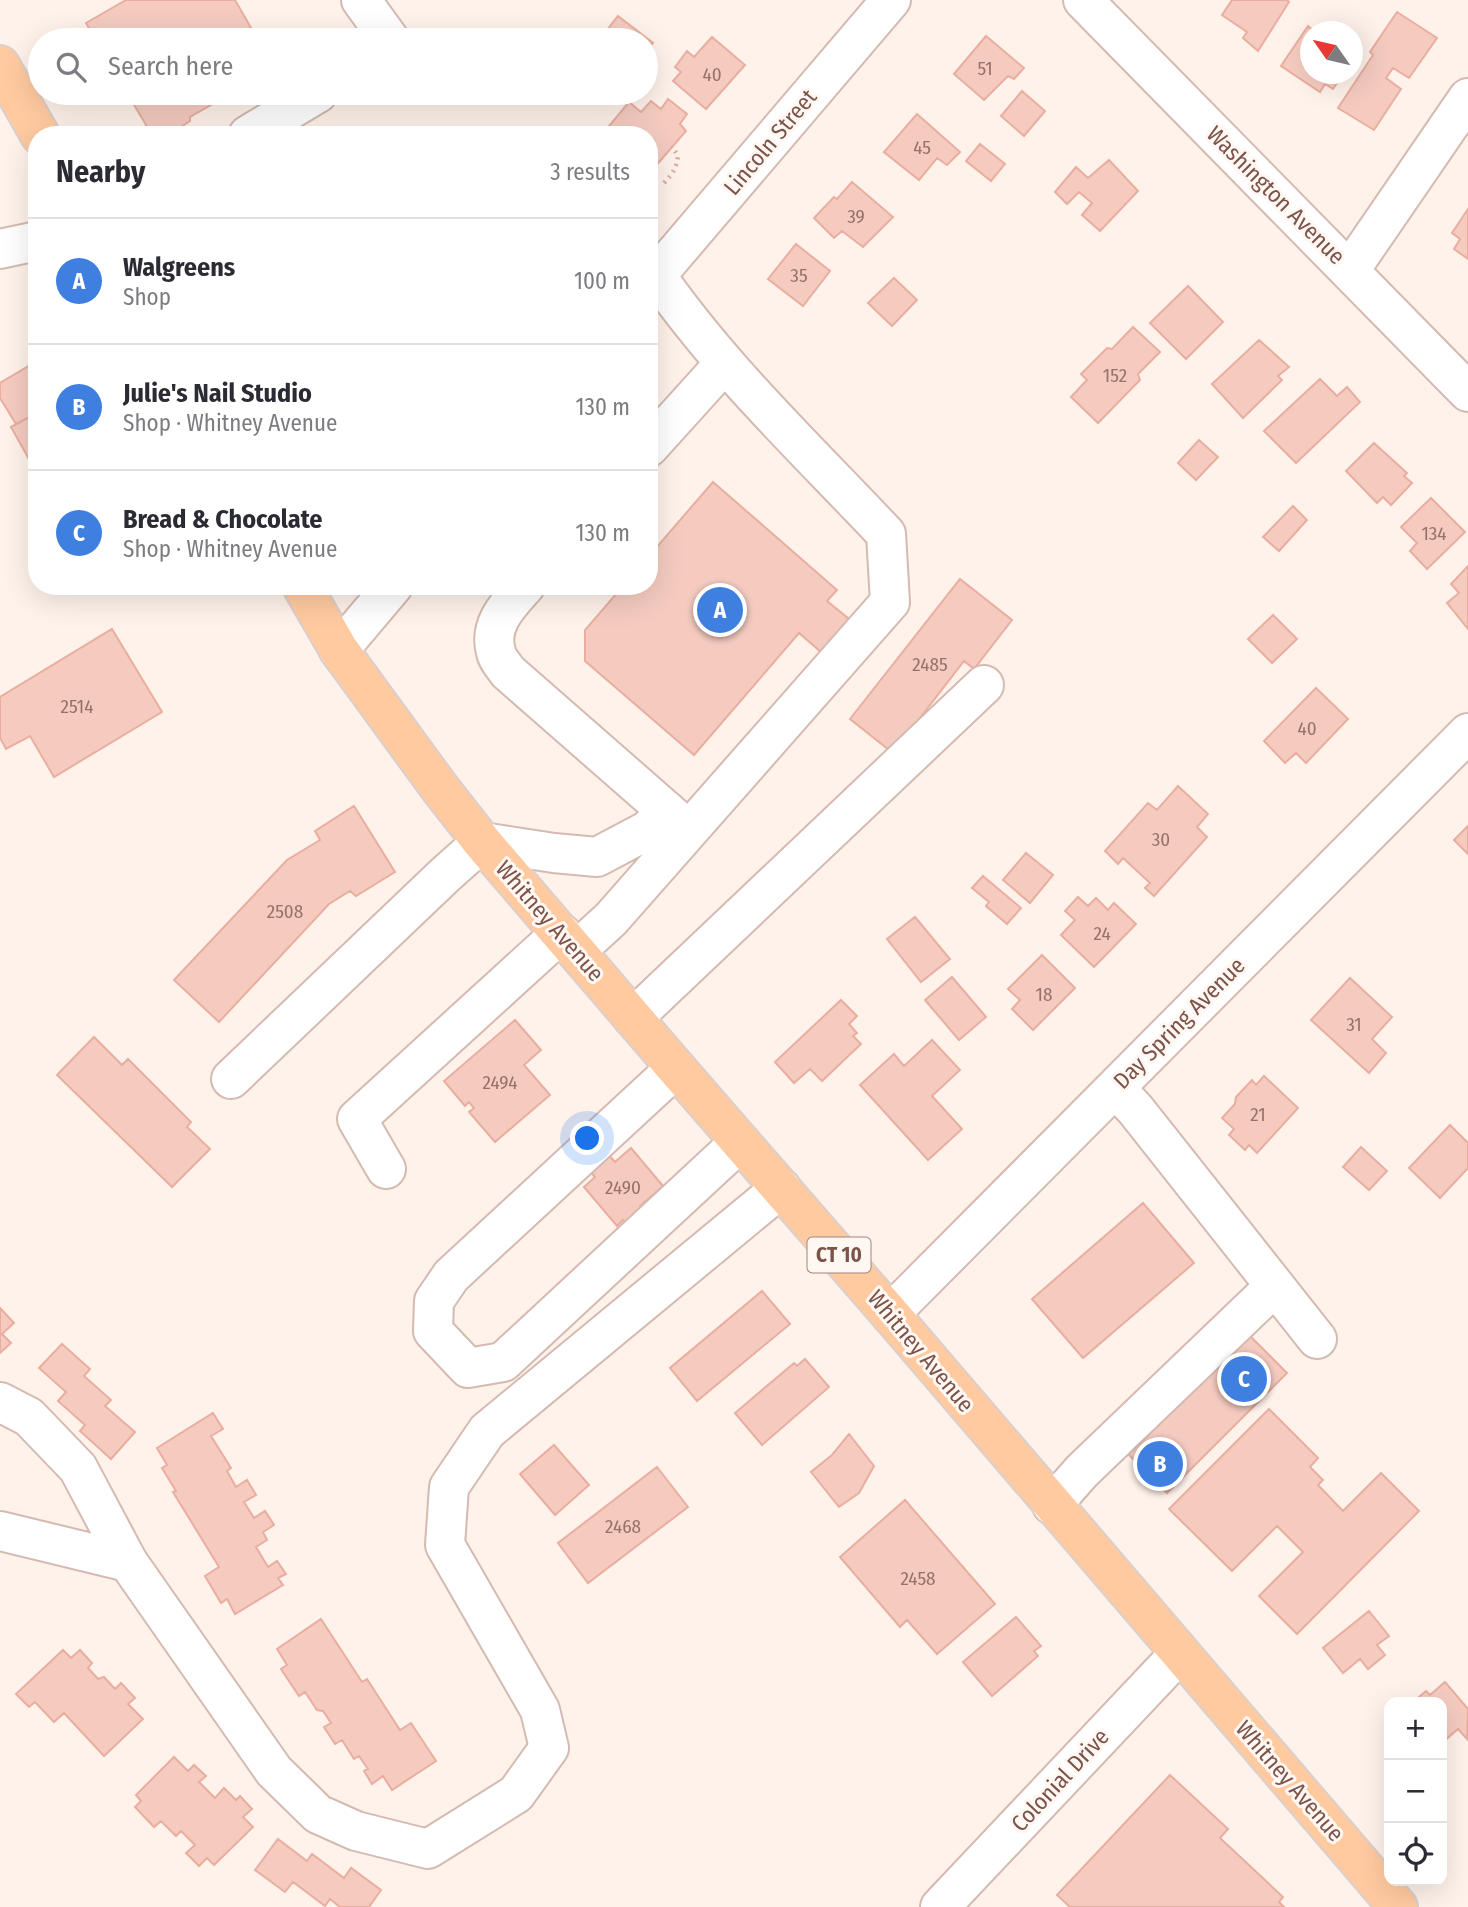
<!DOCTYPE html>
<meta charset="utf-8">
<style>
:root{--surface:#fff;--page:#f7f7f7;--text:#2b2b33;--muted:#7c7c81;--line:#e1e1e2;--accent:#1a73e8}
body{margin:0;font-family:"Fira Sans Condensed",sans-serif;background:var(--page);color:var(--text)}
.controls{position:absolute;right:21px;bottom:21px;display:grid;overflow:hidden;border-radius:14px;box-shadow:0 7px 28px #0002}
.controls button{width:63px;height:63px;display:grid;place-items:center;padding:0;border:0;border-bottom:2px solid var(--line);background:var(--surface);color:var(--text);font:35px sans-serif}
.compass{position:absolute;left:1300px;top:21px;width:63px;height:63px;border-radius:50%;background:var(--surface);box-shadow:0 7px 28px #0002;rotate:304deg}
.you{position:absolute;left:588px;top:1139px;width:24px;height:24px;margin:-18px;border:5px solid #fff;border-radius:50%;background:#1a73e8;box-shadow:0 0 0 10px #1a73e833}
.badge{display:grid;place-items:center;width:46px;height:46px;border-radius:50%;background:var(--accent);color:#fff;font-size:23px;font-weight:700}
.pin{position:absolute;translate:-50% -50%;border:4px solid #fff;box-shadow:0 2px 7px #0006}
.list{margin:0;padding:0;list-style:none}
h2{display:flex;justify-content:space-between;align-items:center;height:91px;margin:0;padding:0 28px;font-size:30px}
h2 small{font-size:23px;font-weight:400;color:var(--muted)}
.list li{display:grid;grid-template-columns:46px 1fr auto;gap:21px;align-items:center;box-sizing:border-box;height:126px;padding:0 28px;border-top:2px solid var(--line)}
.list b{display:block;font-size:26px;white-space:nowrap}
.list p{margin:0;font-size:23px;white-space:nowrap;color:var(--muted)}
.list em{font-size:23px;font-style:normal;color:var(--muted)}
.icon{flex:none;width:38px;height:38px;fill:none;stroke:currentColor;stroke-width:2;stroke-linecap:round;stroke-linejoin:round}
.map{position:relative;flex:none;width:1468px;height:1907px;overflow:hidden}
.search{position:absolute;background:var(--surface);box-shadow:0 7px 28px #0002;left:28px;top:28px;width:630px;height:77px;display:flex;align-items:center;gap:18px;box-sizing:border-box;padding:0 24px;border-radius:38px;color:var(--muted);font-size:26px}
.panel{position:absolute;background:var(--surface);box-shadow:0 7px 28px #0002;left:28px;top:126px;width:630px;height:469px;border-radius:28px}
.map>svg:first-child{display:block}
.building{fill:#f5cbc0;stroke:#e9ae9f;stroke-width:2}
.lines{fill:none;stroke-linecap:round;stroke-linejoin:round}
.minor-casing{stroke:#d4bab1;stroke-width:42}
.major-casing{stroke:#dacfcd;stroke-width:42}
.path{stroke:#dbaea2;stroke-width:4.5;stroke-dasharray:2 5;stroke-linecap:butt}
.minor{stroke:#fff;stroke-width:38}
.major{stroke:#ffcaa0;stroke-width:38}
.labels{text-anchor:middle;stroke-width:6;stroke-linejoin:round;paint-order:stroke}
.number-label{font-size:19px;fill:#9a7168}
.shield{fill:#fff7f2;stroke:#a3847d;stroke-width:2}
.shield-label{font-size:21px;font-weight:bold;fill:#7b534b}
.street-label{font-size:23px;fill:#7b534b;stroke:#fff7f2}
</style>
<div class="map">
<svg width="1468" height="1907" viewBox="0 0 1468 1907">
<rect width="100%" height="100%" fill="#fef2ea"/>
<path class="building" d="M126 0H235L258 40H96L86 23Z
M1232 0H1287L1289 2 1258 51 1243 38 1247 32 1222 15Z
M1397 12 1437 38 1409 78 1393 68 1386 78 1401 89 1374 130 1338 108 1373 55 1370 52Z
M618 16 653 43 646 52V40H614L616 37 607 30Z
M1308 26 1315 32H1310V74H1343L1333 89 1325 84 1320 92 1281 66Z
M986 36 1024 68 1014 79 1008 76 984 100 954 74Z
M712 37 745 65 706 109 673 81 681 72 675 67 687 51 694 57Z
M1022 91 1045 111 1024 136 1001 116Z
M127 93H232L190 117V121L170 134 167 130 160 135H152Z
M668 99 687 114 680 124 686 131 654 168 649 163V135H620L609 126 629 102 641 112 651 101 661 109Z
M917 114 960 152 947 165 937 158 919 180 884 152Z
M980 144 1005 164 991 181 966 161Z
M1109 160 1138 191 1100 231 1082 215 1092 203 1079 192 1067 204 1055 192 1076 167 1088 178Z
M852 182 893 217 863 247 842 231 834 238 814 218 834 197 837 199Z
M1468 209V259L1454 249 1460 239 1452 233Z
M796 244 830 271 803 306 768 279Z
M894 278 917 300 892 326 868 303Z
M1188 286 1223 322 1186 359 1150 323Z
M1133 327 1160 352 1138 374 1140 380 1098 423 1071 397 1087 380 1081 374 1107 348 1112 349Z
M1259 340 1289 367 1278 376 1282 380 1243 418 1212 384Z
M37 361V413L16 424 0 398V383Z
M1320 379 1337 396 1347 387 1360 402 1296 463 1264 431Z
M37 413V460L31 463 11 427Z
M1199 440 1218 457 1196 480 1178 463Z
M1374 443 1407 473 1404 476 1412 483 1391 505 1383 497 1377 503 1346 471Z
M713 482 837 590 827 601 849 619 821 652 799 633 694 755 585 661V630L623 586H649V556Z
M1431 498 1465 532 1427 569 1410 551 1417 543 1401 527Z
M1293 506 1307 520 1279 551 1263 537Z
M1468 566V629L1447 603 1459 593 1451 584Z
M960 579 1012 620 974 669 964 661 893 753 850 719Z
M1273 615 1297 639 1272 663 1248 639Z
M112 629 162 712 54 777 30 736 6 749 0 738V697Z
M1316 688 1348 719 1306 763 1296 753 1285 763 1264 741Z
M1178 786 1208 814 1197 827 1207 837 1154 896 1145 888 1150 883 1123 858 1118 864 1105 851 1148 803 1157 810Z
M354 806 395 872 356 896 350 891 329 904 219 1022 174 980 287 860 320 840 315 831Z
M1468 826V854L1454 840Z
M1026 853 1053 875 1030 903 1003 880Z
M983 876 1021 908 1007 924 986 906 989 902 972 888Z
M1078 897 1088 906 1096 898 1108 910 1114 903 1136 924 1094 967 1061 935 1075 920 1065 911Z
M915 917 950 959 921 982 887 939Z
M1042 955 1075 988 1033 1030 1012 1009 1020 1000 1008 989Z
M952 977 986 1017 959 1040 925 1000Z
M1350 978 1392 1017 1372 1039 1386 1053 1369 1073 1311 1020Z
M841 1000 857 1016 849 1024 857 1033 853 1036 861 1044 822 1081 810 1069 794 1083 775 1062Z
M515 1020 541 1050 524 1065 550 1095 495 1142 469 1112 474 1108 469 1102 465 1106 444 1081Z
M94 1037 122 1065 128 1059 191 1122 187 1127 210 1149 172 1187 57 1075Z
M932 1040 960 1070 932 1096 962 1129 928 1160 860 1085 894 1054 904 1066Z
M1264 1076 1298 1108 1257 1153 1249 1145 1245 1150 1229 1135 1234 1129 1222 1118 1235 1104 1236 1097 1252 1080 1256 1085Z
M1450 1125 1468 1143V1168L1440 1198 1409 1168Z
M1361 1147 1387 1171 1369 1190 1343 1167Z
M631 1148 663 1186 640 1206 647 1214 630 1228 623 1220 617 1226 584 1187 595 1177 589 1170 608 1154 615 1162Z
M1143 1203 1194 1263 1083 1358 1032 1299Z
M762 1291 790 1324 697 1401 670 1368Z
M0 1308 14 1323 2 1334 11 1343 0 1353Z
M1248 1334 1287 1373 1167 1493 1128 1454Z
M62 1344 90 1369 84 1376 111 1400 105 1406 135 1432 111 1459 80 1431 85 1425 58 1401 66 1392 39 1368Z
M805 1359 829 1387 762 1445 735 1413 794 1363 797 1366Z
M1269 1409 1318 1458 1310 1467 1323 1480 1318 1485 1343 1511 1381 1473 1419 1511 1297 1634 1259 1596 1303 1552 1277 1526 1232 1571 1169 1509Z
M213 1413 223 1429 211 1436 231 1468 227 1471 236 1487 247 1480 256 1495 244 1502 254 1518 265 1511 274 1525 263 1532 267 1540 256 1547 268 1567 277 1561 286 1574 278 1578 283 1585 235 1614 227 1599 221 1603 205 1576 219 1567 173 1492 176 1491 162 1468 167 1465 157 1448Z
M849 1434 874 1466 859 1493 839 1507 811 1472 832 1455Z
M554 1445 589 1485 555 1515 520 1474Z
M657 1467 688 1507 588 1583 558 1543Z
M905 1500 995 1604 937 1654 907 1620 900 1627 840 1557Z
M1369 1611 1389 1636 1377 1645 1385 1655 1368 1669 1360 1659 1343 1673 1323 1648Z
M1016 1617 1041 1646 1034 1651 1038 1656 992 1696 963 1662Z
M321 1619 362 1682 367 1679 400 1730 411 1723 436 1761 392 1790 383 1776 372 1784 364 1771 368 1769 359 1756 354 1759 342 1740 335 1744 324 1727 331 1723 323 1711 317 1710 305 1692 299 1696 281 1669 287 1665 277 1649Z
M63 1650 71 1658 80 1650 92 1663 88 1668 98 1679 104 1677 115 1689 121 1683 135 1698 128 1704 143 1719 104 1756 64 1713 54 1722 35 1702 29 1707 16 1694Z
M1445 1682 1468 1709 1467 1739 1458 1729 1442 1743V1702H1413L1426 1691 1430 1695Z
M174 1757 188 1771 194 1765 206 1776 199 1782 215 1798 224 1788 236 1800 240 1796 252 1809 243 1817 253 1827 214 1865 207 1858 199 1866 186 1853 195 1845 181 1831 176 1836 161 1821 154 1827 135 1807 141 1801 136 1795Z
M1170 1775 1228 1829 1220 1838 1283 1897 1279 1902 1284 1907H1070L1057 1895Z
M278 1839 307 1861 312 1854 344 1878 351 1868 381 1890 369 1907H340L330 1899 325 1906 293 1882 285 1892 255 1870Z"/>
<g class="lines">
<g class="minor-casing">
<path id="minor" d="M361 0 390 40
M1083 0 1468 392
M248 135 318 93
M0 249 37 241
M1350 270 1468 98
M649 284 891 0
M649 447 724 364
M525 586C508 605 488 625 496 652 497 659 504 666 508 672L685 827
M339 650 393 586
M576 951 611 919 890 602 886 534C807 450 722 370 656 275
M633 1018 984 685
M676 1068 451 1276 434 1301 433 1331 468 1368 503 1362 740 1142
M231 1079 446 874 482 842 554 853 597 857 648 830 667 811
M1115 1088 1135 1109 1317 1339
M386 1169 357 1119 561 933
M890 1314 1468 733
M0 1402 29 1417 78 1468 128 1562 274 1771 318 1814 356 1831 428 1849 516 1794 549 1748 540 1710 445 1545 449 1487 487 1431 781 1188
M1052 1505 1082 1471 1274 1287
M0 1531 128 1562
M940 1907 1180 1653"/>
</g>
<g class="major-casing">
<path id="major" d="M0 65 40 135
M302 586 339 650 439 787 482 842 676 1068 890 1314 1398 1907"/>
</g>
<path class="path" d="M664 183C673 173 677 168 678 155L672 147"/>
<use href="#minor" class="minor"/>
<use href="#major" class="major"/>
</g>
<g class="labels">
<g class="number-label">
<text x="985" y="75">51</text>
<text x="712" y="81">40</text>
<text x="922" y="154">45</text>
<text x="856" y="223">39</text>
<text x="799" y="282">35</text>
<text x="1115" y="382">152</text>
<text x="1434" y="540">134</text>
<text x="930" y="671">2485</text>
<text x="77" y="713">2514</text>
<text x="1307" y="735">40</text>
<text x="1161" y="846">30</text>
<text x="285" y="918">2508</text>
<text x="1102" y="940">24</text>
<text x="1044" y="1001">18</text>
<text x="1354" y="1031">31</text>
<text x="500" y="1089">2494</text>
<text x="1258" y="1121">21</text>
<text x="623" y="1194">2490</text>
<text x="623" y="1533">2468</text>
<text x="918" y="1585">2458</text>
</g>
<rect class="shield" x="807.5" y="1237.5" width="63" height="35" rx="5"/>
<g class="shield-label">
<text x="839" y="1262">CT 10</text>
</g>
<g class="street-label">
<text transform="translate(770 142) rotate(-50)" y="8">Lincoln Street</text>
<text transform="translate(1276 195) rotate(45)" y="8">Washington Avenue</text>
<text transform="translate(550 921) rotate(49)" y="8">Whitney Avenue</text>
<text transform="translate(1179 1023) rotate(-45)" y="8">Day Spring Avenue</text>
<text transform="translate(921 1351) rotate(50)" y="8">Whitney Avenue</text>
<text transform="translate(1060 1780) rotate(-47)" y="8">Colonial Drive</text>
<text transform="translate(1290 1781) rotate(49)" y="8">Whitney Avenue</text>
</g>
</g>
</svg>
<div class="controls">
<button>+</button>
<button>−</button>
<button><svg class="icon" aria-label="locate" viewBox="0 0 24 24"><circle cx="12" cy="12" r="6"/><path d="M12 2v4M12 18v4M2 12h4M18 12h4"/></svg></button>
</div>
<svg class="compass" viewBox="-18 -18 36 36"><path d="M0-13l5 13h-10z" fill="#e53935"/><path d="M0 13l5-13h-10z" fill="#7c7c81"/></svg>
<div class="you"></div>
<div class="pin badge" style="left:720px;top:610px;background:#3f7fe0">A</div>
<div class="pin badge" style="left:1160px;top:1464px;background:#3f7fe0">B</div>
<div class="pin badge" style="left:1244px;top:1379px;background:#3f7fe0">C</div>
<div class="search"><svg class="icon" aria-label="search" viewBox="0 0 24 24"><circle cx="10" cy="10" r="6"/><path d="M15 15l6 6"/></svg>Search here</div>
<section class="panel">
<h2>Nearby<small>3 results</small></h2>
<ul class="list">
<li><span class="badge" style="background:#3f7fe0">A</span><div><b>Walgreens</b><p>Shop</p></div><em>100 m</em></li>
<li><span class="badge" style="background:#3f7fe0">B</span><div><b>Julie's Nail Studio</b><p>Shop · Whitney Avenue</p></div><em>130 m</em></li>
<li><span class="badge" style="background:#3f7fe0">C</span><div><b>Bread &amp; Chocolate</b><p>Shop · Whitney Avenue</p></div><em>130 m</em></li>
</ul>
</section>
</div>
